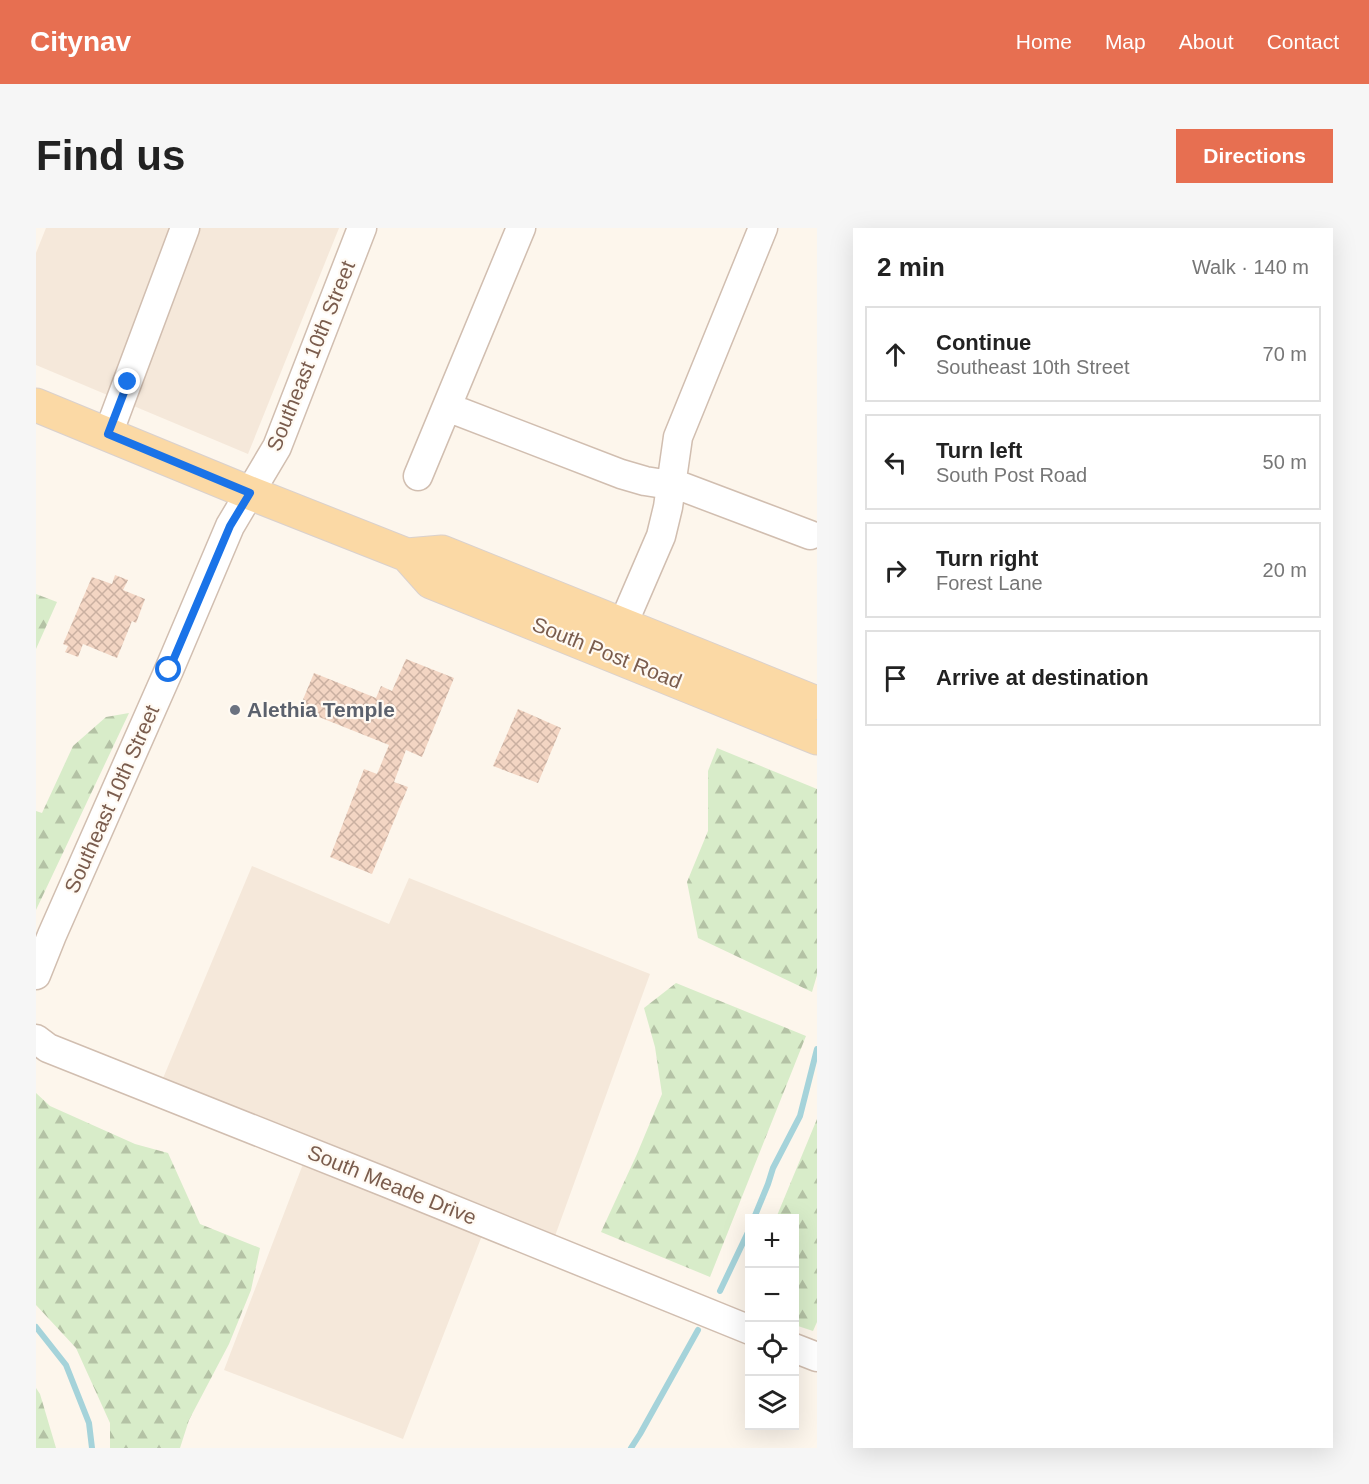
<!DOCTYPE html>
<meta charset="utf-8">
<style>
:root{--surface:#fff;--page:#f6f6f6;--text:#222;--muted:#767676;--line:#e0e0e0;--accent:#e76f51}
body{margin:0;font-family:Arial,sans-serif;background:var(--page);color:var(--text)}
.controls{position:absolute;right:18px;bottom:18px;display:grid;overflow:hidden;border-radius:0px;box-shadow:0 6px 24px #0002}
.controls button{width:54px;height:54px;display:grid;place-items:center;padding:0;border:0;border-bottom:2px solid var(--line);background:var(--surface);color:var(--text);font:30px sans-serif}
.stop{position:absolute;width:18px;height:18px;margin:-14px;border:4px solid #1a73e8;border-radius:50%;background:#fff}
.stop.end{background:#1a73e8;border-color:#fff;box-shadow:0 2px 6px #0008}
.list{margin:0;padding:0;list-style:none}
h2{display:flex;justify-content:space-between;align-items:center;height:78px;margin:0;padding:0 24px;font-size:26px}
h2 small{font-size:20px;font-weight:400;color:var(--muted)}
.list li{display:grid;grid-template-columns:39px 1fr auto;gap:18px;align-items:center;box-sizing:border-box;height:96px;margin:0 12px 12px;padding:0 12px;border:2px solid var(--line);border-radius:0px}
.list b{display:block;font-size:22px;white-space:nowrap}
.list p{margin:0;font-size:20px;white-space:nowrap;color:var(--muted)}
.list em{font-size:20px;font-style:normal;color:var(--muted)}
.icon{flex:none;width:33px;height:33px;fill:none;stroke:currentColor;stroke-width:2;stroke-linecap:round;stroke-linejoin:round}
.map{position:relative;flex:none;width:781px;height:1220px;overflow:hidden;border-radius:0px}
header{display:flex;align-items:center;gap:36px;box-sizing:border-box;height:84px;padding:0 30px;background:var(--accent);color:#fff}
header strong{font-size:28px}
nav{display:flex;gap:33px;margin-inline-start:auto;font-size:21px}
.intro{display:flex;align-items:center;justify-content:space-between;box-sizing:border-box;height:144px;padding:0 36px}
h1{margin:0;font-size:42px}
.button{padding:15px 27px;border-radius:0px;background:var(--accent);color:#fff;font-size:21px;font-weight:700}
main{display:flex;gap:36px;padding:0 36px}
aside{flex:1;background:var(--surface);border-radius:0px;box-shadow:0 6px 24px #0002}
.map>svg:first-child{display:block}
.residential{fill:#f5e8da}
.forest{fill:url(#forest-firs)}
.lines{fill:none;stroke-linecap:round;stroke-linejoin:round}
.stream{stroke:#a5d3da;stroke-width:6}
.building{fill:url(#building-cross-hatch)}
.minor-casing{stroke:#d1beb0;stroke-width:31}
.major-casing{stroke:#dad1cd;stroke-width:35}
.minor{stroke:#fff;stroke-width:28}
.major{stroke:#fbd9a5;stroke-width:33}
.route{stroke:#1a73e8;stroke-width:8}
.worship-dot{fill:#6b7280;stroke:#fffaf3;stroke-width:2}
.labels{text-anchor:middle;stroke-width:4.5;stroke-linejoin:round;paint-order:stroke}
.street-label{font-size:21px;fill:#7a5c4d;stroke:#fffaf3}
.worship-label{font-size:21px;font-weight:bold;fill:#5b616d;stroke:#fffaf3;text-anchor:start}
</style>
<header>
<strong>Citynav</strong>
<nav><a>Home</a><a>Map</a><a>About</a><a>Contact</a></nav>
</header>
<div class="intro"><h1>Find us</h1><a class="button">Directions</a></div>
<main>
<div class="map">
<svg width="781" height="1220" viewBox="0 0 781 1220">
<defs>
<pattern id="forest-firs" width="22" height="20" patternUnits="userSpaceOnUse" patternTransform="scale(1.5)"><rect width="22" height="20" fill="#d8ecc9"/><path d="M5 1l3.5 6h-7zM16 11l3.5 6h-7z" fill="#b4c2a5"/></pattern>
<pattern id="building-cross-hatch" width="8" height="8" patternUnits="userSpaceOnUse" patternTransform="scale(1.5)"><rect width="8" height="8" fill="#f3d5c3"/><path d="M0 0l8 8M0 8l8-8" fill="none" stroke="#cab0a1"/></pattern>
</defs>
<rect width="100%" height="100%" fill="#fdf6ec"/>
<path class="residential" d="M10 0H303L212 226 0 137V25Z
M216 638 353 696 373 650 614 746 519 1008 125 855Z
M267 936 447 1005 367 1211 188 1142Z"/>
<path class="forest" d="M0 366 21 374 0 421Z
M93 485 0 682V583L6 585 37 518 70 489Z
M681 520 781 561V747L776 764 662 710 651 654 672 603V543Z
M640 755 770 808 674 1049 565 1004 601 926 626 866 619 819 608 780Z
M0 865 14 878 99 916 132 925 164 996 224 1020 215 1062 193 1116 153 1192 144 1220H74V1195L40 1120 0 1077Z
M781 891V1094L777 1103 759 1097 758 990H740Z
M0 1160 4 1166 20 1220H0Z"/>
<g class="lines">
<path class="stream" d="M718 990 732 956 737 940 764 888 781 821
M684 1063 714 1000
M0 1099 30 1137 53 1195 56 1220
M595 1220 604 1206 662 1102"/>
</g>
<path class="building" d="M79 347 92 352 87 362 109 371 100 395 96 393 81 430 47 416 42 429 29 424 32 418 27 416 56 349 76 356Z
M370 431 418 450 386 529 370 522 358 554 372 559 336 646 294 629 328 541 341 546 353 517 263 481 278 445 340 470 345 458 356 463Z
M482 481 525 500 502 555 457 538Z"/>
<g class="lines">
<g class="minor-casing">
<path id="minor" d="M411 179 585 246 609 253 647 259 774 307
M72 206 149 0
M382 248 485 0
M587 396 625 308 632 279 642 209 727 0
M0 747 16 707 133 442 194 298 241 219 326 0
M0 811 12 820 349 954 714 1102
M758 1120 781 1129"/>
</g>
<g class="major-casing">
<path id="major" d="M0 177 214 265 371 327 406 324 781 475
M371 327 395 354 781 510"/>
</g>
<use href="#minor" class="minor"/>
<use href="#major" class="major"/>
</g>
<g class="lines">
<path class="route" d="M92 154 72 206 214 265 194 298 133 442"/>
</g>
<circle class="worship-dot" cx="199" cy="482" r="6"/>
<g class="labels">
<g class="street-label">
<text transform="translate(275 128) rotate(-68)" y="7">Southeast 10th Street</text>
<text transform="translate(571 425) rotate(22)" y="7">South Post Road</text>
<text transform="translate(76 571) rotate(-66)" y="7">Southeast 10th Street</text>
<text transform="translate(356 957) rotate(22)" y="7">South Meade Drive</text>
</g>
<g class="worship-label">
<text x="211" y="489">Alethia Temple</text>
</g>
</g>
</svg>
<div class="controls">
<button>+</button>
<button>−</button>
<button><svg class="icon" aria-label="locate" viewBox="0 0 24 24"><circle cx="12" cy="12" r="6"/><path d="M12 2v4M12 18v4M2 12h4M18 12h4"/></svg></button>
<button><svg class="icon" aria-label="layers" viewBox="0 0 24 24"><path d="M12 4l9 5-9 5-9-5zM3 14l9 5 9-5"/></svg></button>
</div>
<div class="stop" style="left:133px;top:442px"></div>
<div class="stop end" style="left:92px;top:154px"></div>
</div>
<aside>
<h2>2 min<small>Walk · 140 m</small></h2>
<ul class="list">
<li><svg class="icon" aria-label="ahead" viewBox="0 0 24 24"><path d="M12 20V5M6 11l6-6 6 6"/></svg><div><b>Continue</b><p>Southeast 10th Street</p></div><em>70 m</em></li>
<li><svg class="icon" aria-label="left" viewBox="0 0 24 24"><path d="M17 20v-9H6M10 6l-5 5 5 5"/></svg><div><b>Turn left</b><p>South Post Road</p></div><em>50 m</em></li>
<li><svg class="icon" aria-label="right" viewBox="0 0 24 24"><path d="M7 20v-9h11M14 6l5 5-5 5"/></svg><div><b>Turn right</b><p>Forest Lane</p></div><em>20 m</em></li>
<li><svg class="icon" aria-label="arrive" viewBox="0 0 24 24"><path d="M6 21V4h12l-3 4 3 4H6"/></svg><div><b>Arrive at destination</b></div></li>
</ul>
</aside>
</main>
